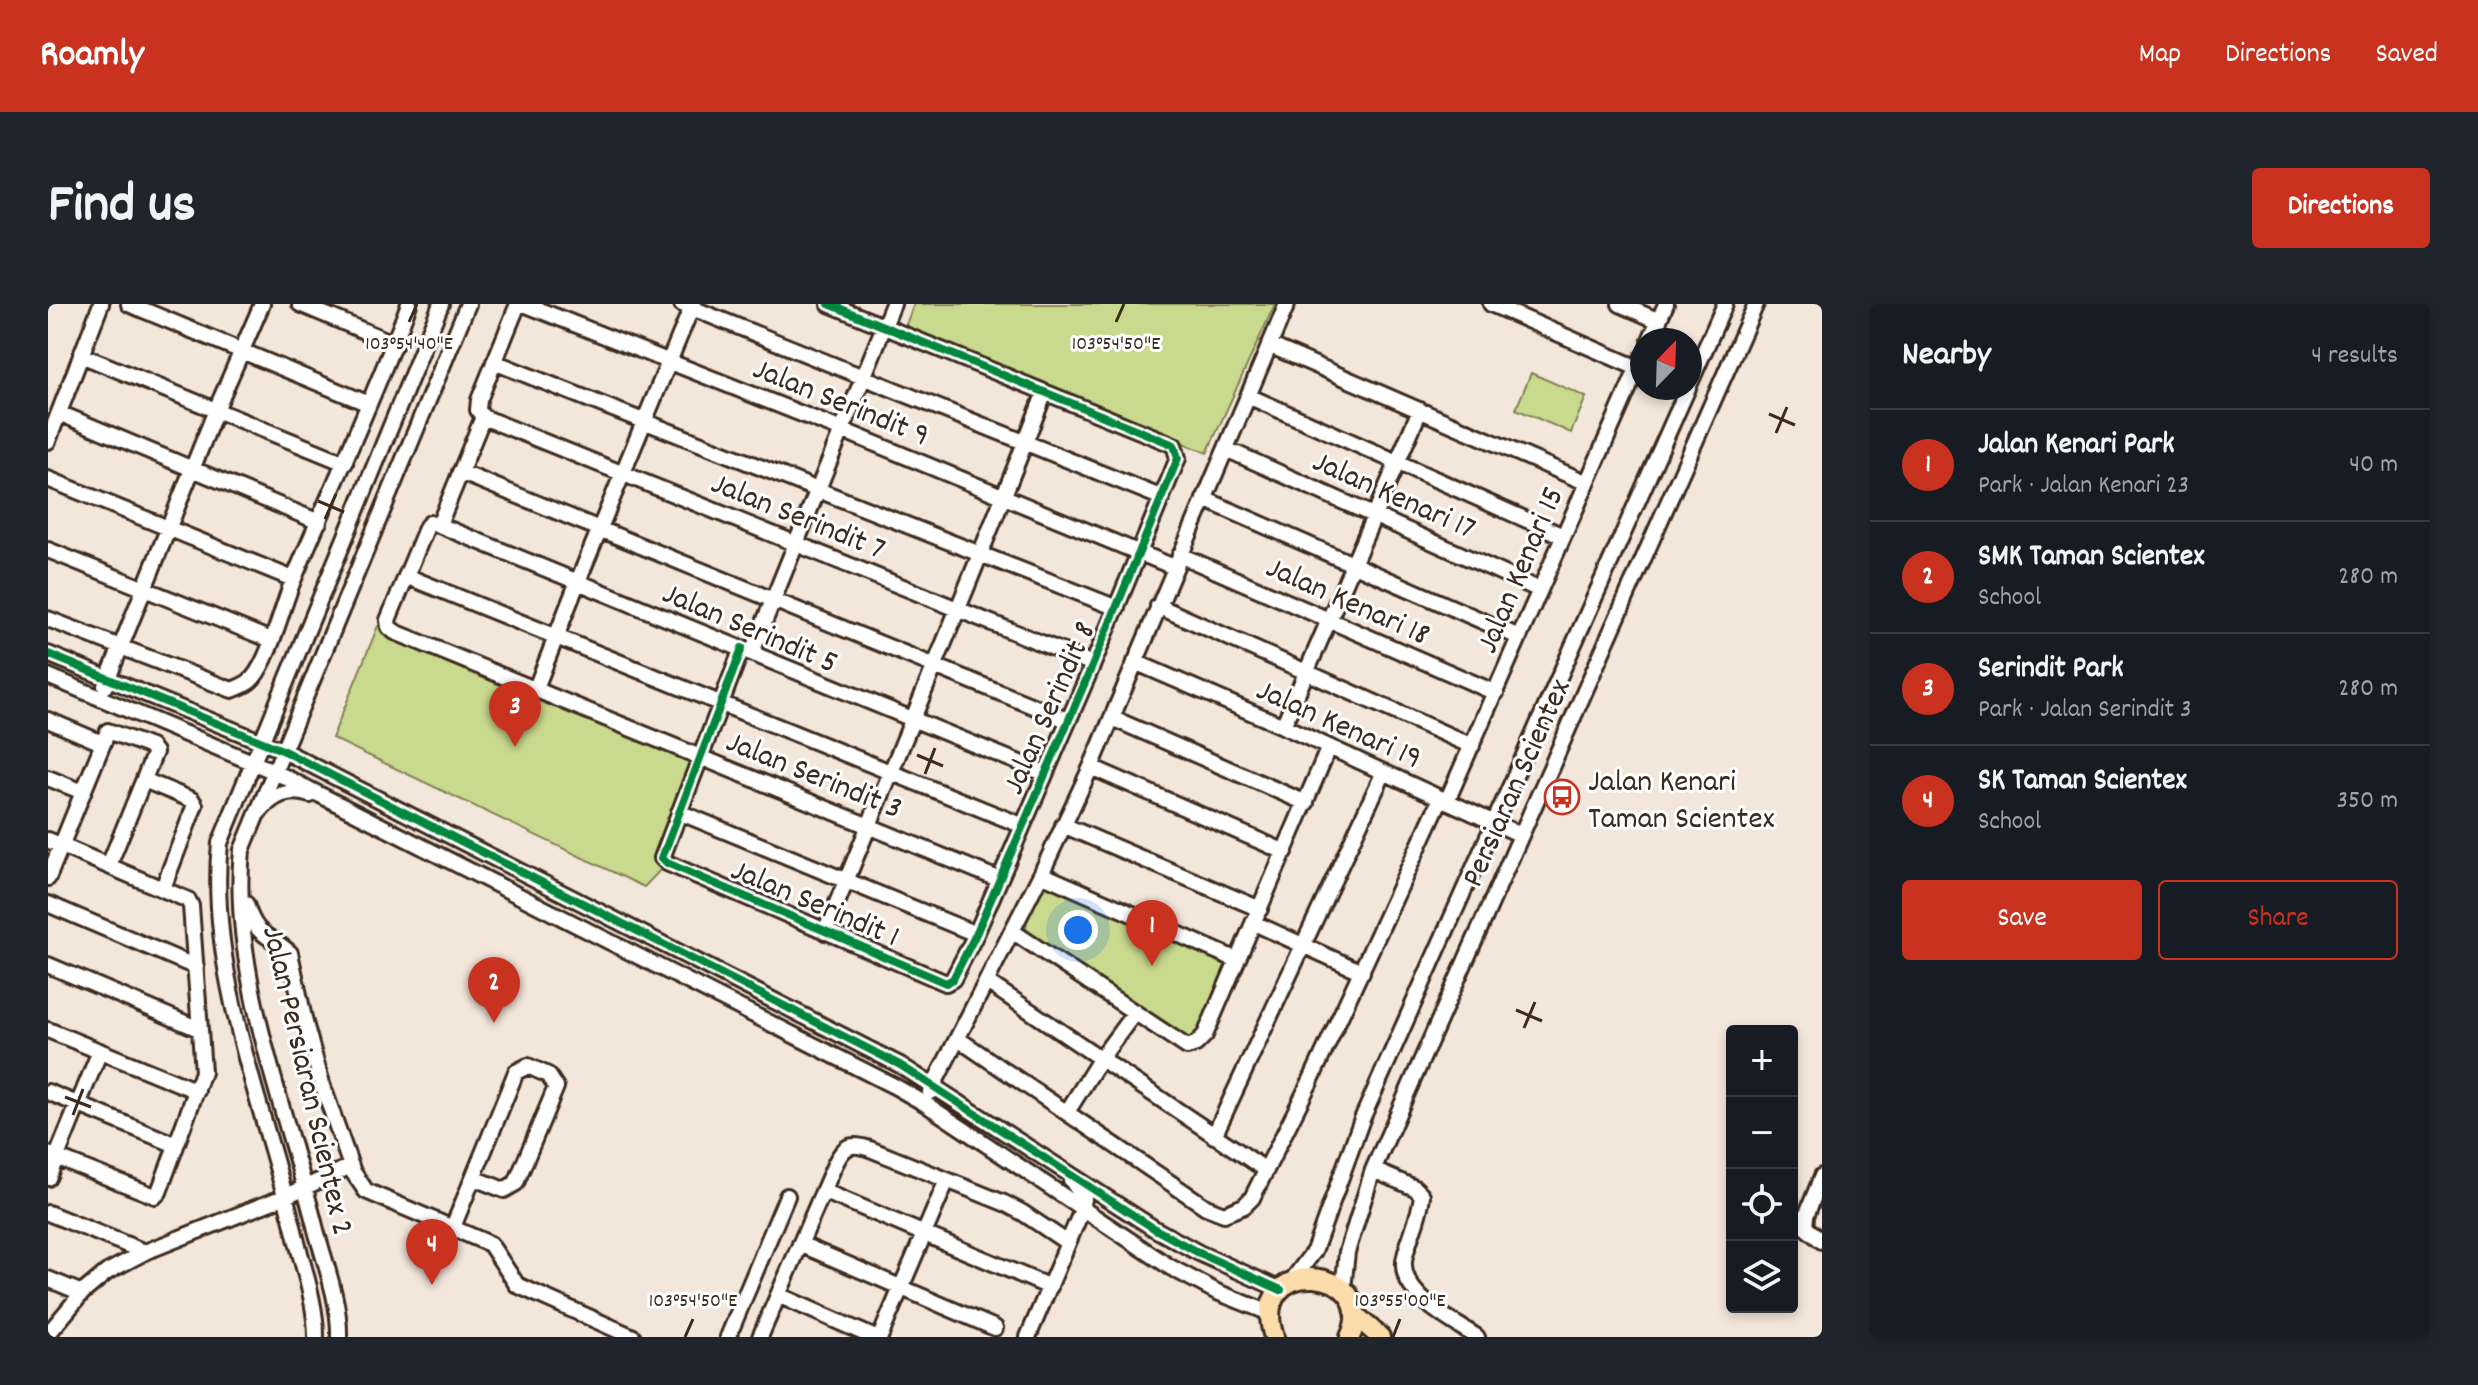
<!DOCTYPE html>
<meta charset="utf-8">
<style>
:root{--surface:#171b24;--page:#20242c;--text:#f1f3f6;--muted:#9ea1a6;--line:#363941;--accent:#c8321e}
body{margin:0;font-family:Dekko,sans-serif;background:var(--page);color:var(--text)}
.controls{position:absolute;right:24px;bottom:24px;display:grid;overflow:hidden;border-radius:8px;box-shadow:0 4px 12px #0003}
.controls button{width:72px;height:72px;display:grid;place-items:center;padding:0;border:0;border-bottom:2px solid var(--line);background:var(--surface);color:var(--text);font:40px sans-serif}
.compass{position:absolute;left:1582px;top:24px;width:72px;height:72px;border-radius:50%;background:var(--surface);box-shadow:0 4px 12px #0003;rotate:23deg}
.you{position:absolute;left:1030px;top:626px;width:28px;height:28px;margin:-20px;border:6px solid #fff;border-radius:50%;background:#1a73e8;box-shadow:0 0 0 12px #1a73e833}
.badge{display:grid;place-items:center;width:52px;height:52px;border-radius:50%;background:var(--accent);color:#fff;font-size:26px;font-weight:700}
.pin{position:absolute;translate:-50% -66px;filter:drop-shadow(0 2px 4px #0008)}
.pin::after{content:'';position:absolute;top:42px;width:28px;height:24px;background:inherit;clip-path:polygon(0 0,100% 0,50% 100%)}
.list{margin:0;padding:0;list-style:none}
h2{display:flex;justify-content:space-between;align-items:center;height:104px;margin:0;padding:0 32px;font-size:34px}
h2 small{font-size:26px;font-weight:400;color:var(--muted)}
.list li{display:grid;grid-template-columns:52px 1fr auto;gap:24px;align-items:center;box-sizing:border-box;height:112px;padding:0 32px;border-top:2px solid var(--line)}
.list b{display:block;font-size:30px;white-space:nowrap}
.list p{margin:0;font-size:26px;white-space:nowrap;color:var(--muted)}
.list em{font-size:26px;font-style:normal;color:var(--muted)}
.actions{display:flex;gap:16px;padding:24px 32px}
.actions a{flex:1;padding:18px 0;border:2px solid var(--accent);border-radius:8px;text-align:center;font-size:28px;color:var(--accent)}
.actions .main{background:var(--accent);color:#fff}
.icon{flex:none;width:44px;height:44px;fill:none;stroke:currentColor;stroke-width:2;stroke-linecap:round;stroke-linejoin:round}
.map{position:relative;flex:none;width:1774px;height:1033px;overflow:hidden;border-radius:8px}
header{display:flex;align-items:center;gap:48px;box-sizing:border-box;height:112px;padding:0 40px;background:var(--accent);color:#fff}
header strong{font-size:38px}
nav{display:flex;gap:44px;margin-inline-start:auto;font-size:28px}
.intro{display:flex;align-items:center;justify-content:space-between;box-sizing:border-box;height:192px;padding:0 48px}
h1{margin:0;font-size:56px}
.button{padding:20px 36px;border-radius:8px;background:var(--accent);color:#fff;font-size:28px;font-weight:700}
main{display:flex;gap:48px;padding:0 48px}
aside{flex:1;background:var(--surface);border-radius:8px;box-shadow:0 4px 12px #0003}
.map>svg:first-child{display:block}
.green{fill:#c9d98d;stroke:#828256;stroke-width:2}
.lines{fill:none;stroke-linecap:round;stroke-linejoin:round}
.minor-casing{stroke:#3b2a1e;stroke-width:20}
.major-casing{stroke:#3b2a1e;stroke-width:24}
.minor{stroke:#fff;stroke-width:14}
.major{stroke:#fddcac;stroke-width:18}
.cycleway-casing{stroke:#fff;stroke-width:13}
.cycleway{stroke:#00873e;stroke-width:8}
.ticks{fill:none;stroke:#3b2a1e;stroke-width:3}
.labels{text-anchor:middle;stroke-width:6;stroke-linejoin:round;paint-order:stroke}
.street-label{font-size:32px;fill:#3b2a1e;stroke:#fff}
.poi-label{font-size:32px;fill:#3b2a1e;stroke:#fff;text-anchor:start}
.ticks-label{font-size:20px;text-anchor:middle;fill:#3b2a1e;stroke:#fff;stroke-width:6;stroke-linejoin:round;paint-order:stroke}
</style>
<header>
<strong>Roamly</strong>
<nav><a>Map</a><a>Directions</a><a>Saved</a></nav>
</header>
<div class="intro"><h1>Find us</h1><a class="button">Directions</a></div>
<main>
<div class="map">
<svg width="1774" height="1033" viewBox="0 0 1774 1033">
<rect width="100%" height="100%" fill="#f3e6db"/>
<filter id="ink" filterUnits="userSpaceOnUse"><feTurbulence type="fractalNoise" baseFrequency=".0125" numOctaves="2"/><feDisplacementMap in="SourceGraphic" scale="16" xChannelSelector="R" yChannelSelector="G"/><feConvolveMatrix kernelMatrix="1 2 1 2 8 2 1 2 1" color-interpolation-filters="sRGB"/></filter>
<g filter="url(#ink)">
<path class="green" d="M866 0H1227L1159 149 857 23Z
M1483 69 1538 93 1523 129 1468 105Z
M330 322 341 323 654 452 619 559 596 583 284 434Z
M997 579 1175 658 1185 666 1148 740 1119 726 1022 658 1018 652C999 650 990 640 978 625L980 604Z"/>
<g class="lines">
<g class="minor-casing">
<path id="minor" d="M81 0 321 100
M252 0 347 40
M476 0 794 126 1126 263
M634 0 1112 193
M1443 0 1594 66
M1572 0 1611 17
M1602 36 1618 0
M1221 41 1537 178
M33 51 297 159
M446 58 1069 304
M1642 79 1677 0
M1200 92 1515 232
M11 109 271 218
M435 113 1045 360
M0 137 53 0
M1178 145 1492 286
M412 168 1019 416
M0 175 245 275
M1156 195 1471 333
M391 221 435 113 430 106 431 96 470 0
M0 246 223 336
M1132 251 1448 389
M358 272 973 521
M1110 302 1424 442
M0 315 184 386C192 383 200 380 205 374 223 353 235 298 247 272 285 181 327 92 361 0
M694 344 614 554 619 559 898 679 905 675 928 630 1045 360 1130 154 1126 141 781 0
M704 348 845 0
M0 350 234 446 852 761 1107 925 1151 949 1233 986
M1087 358 1235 422 1473 531
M0 372 225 467 848 783 876 799 1122 963 1169 988 1222 1009
M57 382 168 106 214 0
M488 384 530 277 645 0
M1064 414 1258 499
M0 416 54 439
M1235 422 1372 106
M1043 463 1237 548
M0 474 35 488
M96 476 144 496 147 501 115 584
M1399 497 1594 54
M211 508C226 491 239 484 262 491
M631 508 928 630
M1015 521 1212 605
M0 536 140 596 143 602 155 768 111 888 107 892 0 850
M993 570 1189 656
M0 574 60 427 103 443 107 448 61 561
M950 575 347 328 341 323 340 316 379 222 382 219 391 221 996 469
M0 600 148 663
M198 600C208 634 220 629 242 649L257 719 274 780 305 868 318 887 442 940 469 981 585 1033
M1206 619 1314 668
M964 627 1139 743 1148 740 1157 731 1281 443
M777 628C851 448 926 269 997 88
M0 661 151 725
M939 678 1218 866
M0 726 149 787
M910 735 1158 903 1176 910 1196 902 1204 894 1262 778 1393 494
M0 788 128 841
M882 788 993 570 1043 463 1239 0
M1019 808 1053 754 1087 708
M1166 832 1336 468
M1325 866 1367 884 1374 891C1372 913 1362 931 1357 952 1347 989 1405 1017 1429 1033
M1774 872 1758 912 1757 923 1774 937
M0 874 52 747
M775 887 1002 983
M0 909 97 948
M405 923 468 768 480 762 500 771 508 783 468 879 456 886 426 874
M752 940 947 1024
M0 975 34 989
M1243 978 1266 947 1314 815 1640 84
M1295 985 1299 948 1325 866 1708 0
M730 991 825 1033
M0 1030 34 989 59 968 97 948 238 892 303 862
M268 1033C268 998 254 960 246 926 216 803 159 666 172 539L393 0
M291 1033C292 998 277 960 268 926 239 808 182 668 194 546L420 0
M680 1033 739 892
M712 1033 787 860C796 842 802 838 822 845L956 899 975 909 1020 939
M832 1033 899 876
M980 1033 1034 906 1036 894 1023 876"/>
</g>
<g class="major-casing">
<path id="major" d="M1307 1011 1332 1033
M1226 1033C1198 948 1335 961 1302 1033"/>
</g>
<use href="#minor" class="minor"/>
<use href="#major" class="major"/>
<g class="cycleway-casing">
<path id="cycleway" d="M694 344 614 554 619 559 898 679 905 675 928 630 1045 360 1130 154 1126 141 781 0
M0 350 234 446 852 761 1107 925 1151 949 1233 986"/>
</g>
<use href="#cycleway" class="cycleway"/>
</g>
</g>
<path class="ticks" d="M361 18 369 0M1068 18 1076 0M1721 110 1747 121M1728 129 1739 103M270 197 296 208M277 215 288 190M869 451 895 462M877 470 887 444M1468 706 1494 717M1476 724 1487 698M17 793 43 803M25 811 35 785M637 1033 645 1015M1345 1033 1352 1015"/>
<defs>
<g id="bus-ring" transform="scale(1.8)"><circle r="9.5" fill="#fff" stroke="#c8321e" stroke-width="1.5"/><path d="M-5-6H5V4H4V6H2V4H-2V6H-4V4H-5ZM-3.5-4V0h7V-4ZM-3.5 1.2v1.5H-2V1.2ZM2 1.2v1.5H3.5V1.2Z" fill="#c8321e"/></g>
</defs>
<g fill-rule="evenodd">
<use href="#bus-ring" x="1514" y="493"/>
</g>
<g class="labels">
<g class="street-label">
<text transform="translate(794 96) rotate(22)" y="11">Jalan Serindit 9</text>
<text transform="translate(1347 189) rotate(24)" y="11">Jalan Kenari 17</text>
<text transform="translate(751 210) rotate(22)" y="11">Jalan Serindit 7</text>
<text transform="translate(1470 265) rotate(-67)" y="11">Jalan Kenari 15</text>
<text transform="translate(1301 295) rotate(24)" y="11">Jalan Kenari 18</text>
<text transform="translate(703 322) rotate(23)" y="11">Jalan Serindit 5</text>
<text transform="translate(999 403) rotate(-66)" y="11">Jalan Serindit 8</text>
<text transform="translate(1292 418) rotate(24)" y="11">Jalan Kenari 19</text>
<text transform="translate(767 469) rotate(22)" y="11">Jalan Serindit 3</text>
<text transform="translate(1466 478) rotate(-66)" y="11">Persiaran Scientex</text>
<text transform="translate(768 597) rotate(23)" y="11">Jalan Serindit 1</text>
<text transform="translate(262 776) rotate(77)" y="11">Jalan Persiaran Scientex 2</text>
</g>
<g class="poi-label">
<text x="1540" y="486">Jalan Kenari<tspan x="1540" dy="37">Taman Scientex</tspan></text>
</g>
</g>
<g class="ticks-label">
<text x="361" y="45">103°54'40"E</text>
<text x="1068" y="45">103°54'50"E</text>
<text x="645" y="1002">103°54'50"E</text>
<text x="1352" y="1002">103°55'00"E</text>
</g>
</svg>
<div class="controls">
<button>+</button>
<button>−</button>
<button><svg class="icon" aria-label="locate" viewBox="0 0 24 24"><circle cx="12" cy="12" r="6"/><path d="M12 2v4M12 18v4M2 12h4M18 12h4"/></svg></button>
<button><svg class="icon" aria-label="layers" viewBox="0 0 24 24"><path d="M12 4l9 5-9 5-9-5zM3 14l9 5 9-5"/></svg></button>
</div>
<svg class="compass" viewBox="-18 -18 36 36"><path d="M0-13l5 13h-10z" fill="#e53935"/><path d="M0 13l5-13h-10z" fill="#9ea1a6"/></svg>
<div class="you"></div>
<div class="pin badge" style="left:1104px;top:662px">1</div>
<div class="pin badge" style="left:446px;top:719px">2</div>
<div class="pin badge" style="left:467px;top:443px">3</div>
<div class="pin badge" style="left:384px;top:981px">4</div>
</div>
<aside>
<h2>Nearby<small>4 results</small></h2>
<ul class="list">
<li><span class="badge">1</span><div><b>Jalan Kenari Park</b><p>Park · Jalan Kenari 23</p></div><em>40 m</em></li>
<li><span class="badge">2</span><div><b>SMK Taman Scientex</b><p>School</p></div><em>280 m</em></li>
<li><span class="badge">3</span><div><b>Serindit Park</b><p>Park · Jalan Serindit 3</p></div><em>280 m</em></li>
<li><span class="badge">4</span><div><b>SK Taman Scientex</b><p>School</p></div><em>350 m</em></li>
</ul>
<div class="actions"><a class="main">Save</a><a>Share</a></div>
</aside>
</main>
